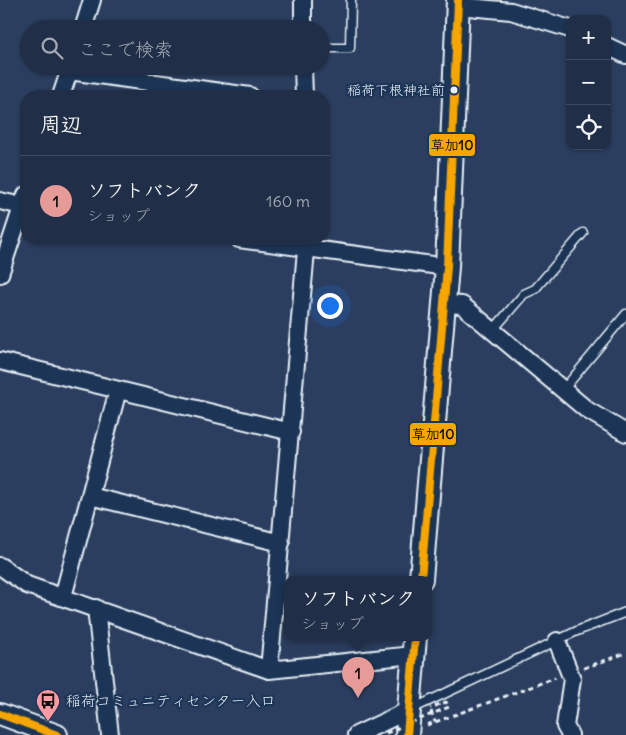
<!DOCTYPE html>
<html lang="ja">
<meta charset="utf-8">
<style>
:root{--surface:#202e47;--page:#28364e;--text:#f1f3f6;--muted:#a2a8b4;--line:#3d4a60;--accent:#e69b98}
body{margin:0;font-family:Delius,"Klee One",sans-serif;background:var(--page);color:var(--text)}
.controls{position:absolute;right:15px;top:15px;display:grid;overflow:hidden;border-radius:10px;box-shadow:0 1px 4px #0004}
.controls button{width:45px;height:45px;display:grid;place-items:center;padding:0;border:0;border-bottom:1px solid var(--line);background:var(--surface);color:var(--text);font:25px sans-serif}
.you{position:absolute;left:329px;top:305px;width:18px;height:18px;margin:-12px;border:4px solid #fff;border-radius:50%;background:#1a73e8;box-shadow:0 0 0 8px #1a73e833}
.badge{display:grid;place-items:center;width:32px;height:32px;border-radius:50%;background:var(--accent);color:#111;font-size:16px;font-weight:700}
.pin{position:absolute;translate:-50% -41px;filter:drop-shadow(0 1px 2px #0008)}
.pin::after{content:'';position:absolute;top:26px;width:18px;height:15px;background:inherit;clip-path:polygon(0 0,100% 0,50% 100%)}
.popup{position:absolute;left:284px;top:576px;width:148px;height:65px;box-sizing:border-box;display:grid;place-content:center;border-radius:10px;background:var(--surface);filter:drop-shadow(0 1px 4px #0005);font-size:16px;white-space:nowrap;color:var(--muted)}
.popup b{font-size:19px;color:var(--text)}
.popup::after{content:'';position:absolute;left:50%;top:100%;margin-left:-10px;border:10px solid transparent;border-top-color:var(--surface)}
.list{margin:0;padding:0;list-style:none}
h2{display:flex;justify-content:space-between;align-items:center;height:65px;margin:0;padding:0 20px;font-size:21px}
h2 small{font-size:16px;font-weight:400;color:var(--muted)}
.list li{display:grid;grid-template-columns:32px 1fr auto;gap:15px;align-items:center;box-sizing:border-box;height:90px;padding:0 20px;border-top:1px solid var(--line)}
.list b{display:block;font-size:19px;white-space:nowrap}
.list p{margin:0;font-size:16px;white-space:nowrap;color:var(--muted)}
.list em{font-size:16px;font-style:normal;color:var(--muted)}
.icon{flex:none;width:28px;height:28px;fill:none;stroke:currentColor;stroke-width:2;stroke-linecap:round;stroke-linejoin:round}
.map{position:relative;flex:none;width:626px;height:735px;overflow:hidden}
.search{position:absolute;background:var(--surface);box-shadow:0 1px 4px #0004;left:20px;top:20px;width:310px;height:55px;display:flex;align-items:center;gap:12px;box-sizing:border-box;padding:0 18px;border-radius:28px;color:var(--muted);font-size:19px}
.panel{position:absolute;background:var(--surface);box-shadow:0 1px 4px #0004;left:20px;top:90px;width:310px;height:155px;border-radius:20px}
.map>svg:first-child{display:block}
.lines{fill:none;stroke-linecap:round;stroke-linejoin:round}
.service-casing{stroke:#e8f1f8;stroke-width:11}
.minor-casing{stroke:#e8f1f8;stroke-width:20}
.tertiary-casing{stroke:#e8f1f8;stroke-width:24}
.secondary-casing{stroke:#e8f1f8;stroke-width:26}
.path{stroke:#e8f1f8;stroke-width:3;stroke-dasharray:5 4;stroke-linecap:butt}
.service{stroke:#1d3557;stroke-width:8}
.minor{stroke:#1d3557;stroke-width:16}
.tertiary{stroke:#1d3557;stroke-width:20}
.secondary{stroke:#1d3557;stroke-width:22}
.path-bridge{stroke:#e8f1f8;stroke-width:3;stroke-dasharray:5 4;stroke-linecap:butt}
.bus-1-casing{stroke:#1d3557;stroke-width:11}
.bus-1{stroke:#f7a600;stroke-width:8}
.bus-dot{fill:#e8f1f8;stroke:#1d3557;stroke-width:2}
.labels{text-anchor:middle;stroke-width:4.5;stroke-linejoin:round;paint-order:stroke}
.bus-label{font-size:14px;fill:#e8f1f8;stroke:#1d3557;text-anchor:end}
.poi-label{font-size:15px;fill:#e8f1f8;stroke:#1d3557;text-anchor:start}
.line-badge{stroke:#1d3557;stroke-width:2}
.pale-badge-label{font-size:14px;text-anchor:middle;font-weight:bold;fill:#111}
</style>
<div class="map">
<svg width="626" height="735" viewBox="0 0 626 735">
<rect width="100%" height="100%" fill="#2b3e5f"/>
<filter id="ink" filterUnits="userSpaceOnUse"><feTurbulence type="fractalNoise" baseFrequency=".02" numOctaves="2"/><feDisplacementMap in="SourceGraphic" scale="10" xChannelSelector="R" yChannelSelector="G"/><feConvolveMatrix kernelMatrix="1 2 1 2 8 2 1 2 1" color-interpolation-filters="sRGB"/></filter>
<g filter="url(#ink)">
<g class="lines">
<g class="service-casing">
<path id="service" d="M321 48H350L351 0
M493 330 524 294 535 289 583 233
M563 390 626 314
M412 709 577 631 626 612"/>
</g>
<g class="minor-casing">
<path id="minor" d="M303 0V29
M458 6 511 11 570 29
M83 29 92 0
M607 46 626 55
M303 66 304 96
M69 71 250 96
M61 96 71 66
M0 201 26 207
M239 239 447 267
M0 274 26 195
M445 304 462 305 587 410 626 433
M0 361 291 432
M90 496 281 543
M0 566 27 585 269 670 307 239
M63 597 118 390
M96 608 110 735
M557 641 572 679 565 726 570 735
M269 670 413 655
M356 735 409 710"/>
</g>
<g class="tertiary-casing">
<path id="tertiary" d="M0 714 57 735"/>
</g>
<g class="secondary-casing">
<path id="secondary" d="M421 579 447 267 458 0
M407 735 415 637"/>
</g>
<path class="path" d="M584 668 626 653
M431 711 435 722
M427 725 555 678"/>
<use href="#service" class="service"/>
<use href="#minor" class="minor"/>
<use href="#tertiary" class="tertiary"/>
<use href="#secondary" class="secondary"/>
<path class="path-bridge" d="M386 733 449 707 446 702 430 708"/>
<g class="bus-1-casing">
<path id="bus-1" d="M421 579 447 267 458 0
M0 714 57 735
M407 735 415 637"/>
</g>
<use href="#bus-1" class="bus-1"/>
</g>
</g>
<defs>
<g id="bus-pin" transform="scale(1.25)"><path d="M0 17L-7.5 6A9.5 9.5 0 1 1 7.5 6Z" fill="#ff9aa2" stroke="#1d3557"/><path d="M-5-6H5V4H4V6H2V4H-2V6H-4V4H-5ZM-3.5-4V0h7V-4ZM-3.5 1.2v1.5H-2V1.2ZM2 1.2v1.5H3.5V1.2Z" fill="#111"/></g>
</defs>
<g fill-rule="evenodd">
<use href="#bus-pin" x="48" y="701"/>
</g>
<circle class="bus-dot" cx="454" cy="90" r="4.5"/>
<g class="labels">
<g class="bus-label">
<text x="445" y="95">稲荷下根神社前</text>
</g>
<g class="poi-label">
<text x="66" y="706">稲荷コミュニティセンター入口</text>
</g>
</g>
<g class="line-badge">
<rect x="428" y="133" width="48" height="24" rx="5" fill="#f7a600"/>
<rect x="409" y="422" width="48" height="24" rx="5" fill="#f7a600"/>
</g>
<g class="pale-badge-label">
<text x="452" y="150">草加10</text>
<text x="433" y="439">草加10</text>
</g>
</svg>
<div class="controls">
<button>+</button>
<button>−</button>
<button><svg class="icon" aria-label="locate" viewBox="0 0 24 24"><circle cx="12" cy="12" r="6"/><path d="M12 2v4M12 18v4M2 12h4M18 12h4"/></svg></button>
</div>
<div class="you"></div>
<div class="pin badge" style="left:358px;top:698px">1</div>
<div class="popup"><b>ソフトバンク</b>ショップ</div>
<div class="search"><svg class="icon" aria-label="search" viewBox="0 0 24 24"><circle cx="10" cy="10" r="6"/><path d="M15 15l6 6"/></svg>ここで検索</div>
<section class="panel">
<h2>周辺<small></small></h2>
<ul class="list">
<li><span class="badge">1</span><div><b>ソフトバンク</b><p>ショップ</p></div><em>160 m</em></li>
</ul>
</section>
</div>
